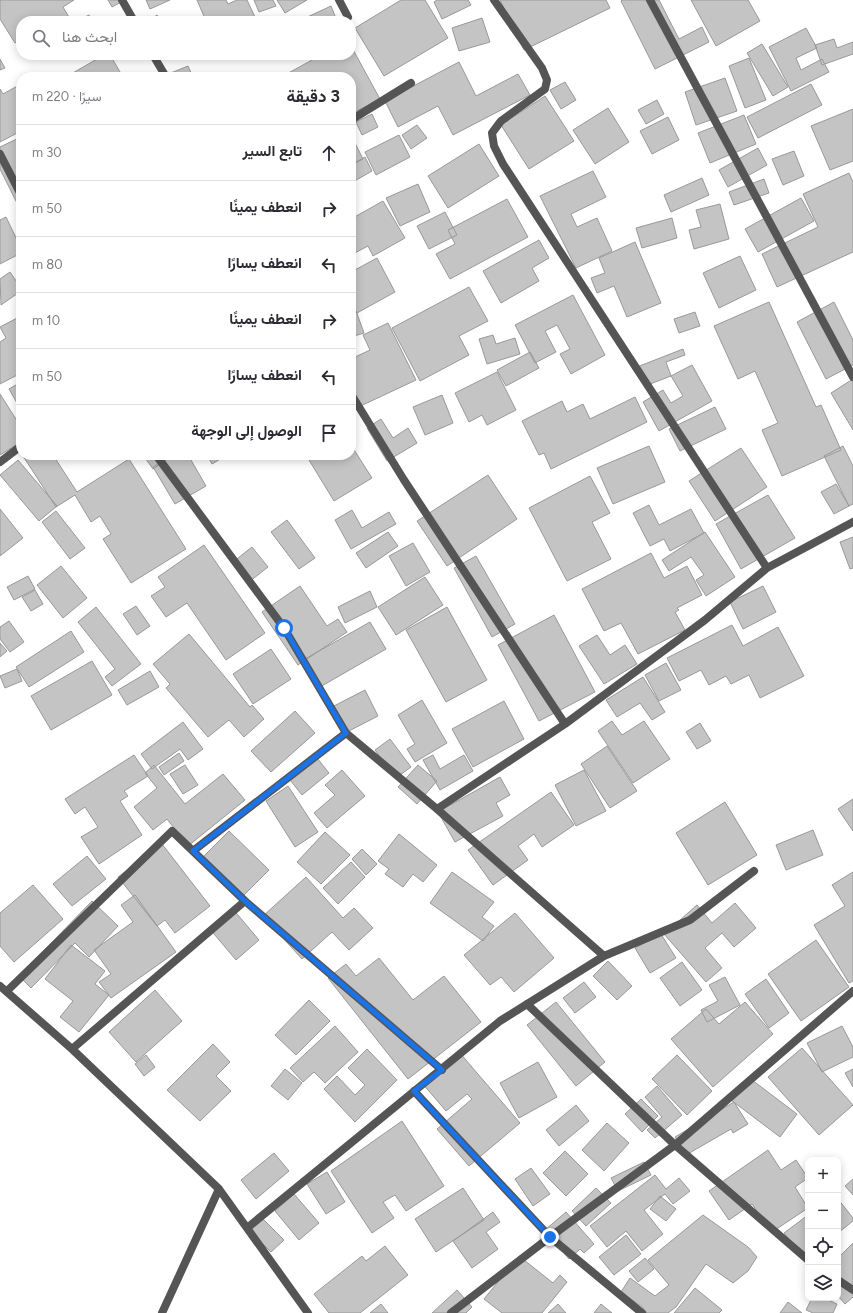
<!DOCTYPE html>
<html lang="ar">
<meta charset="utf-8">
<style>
:root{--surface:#fff;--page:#f7f7f7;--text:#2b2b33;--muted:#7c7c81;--line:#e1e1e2}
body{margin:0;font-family:Figtree,Vazirmatn,sans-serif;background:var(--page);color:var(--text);direction:rtl}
.controls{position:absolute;right:12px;bottom:12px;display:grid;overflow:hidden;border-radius:8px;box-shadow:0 2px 10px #0003}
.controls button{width:36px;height:36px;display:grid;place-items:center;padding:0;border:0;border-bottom:1px solid var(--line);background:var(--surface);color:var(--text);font:20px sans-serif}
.stop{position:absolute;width:12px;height:12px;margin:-9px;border:3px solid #1a73e8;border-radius:50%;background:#fff}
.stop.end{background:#1a73e8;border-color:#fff;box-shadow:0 1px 4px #0008}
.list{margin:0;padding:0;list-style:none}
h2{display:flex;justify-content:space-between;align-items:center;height:52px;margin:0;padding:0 16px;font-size:17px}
h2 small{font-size:13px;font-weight:400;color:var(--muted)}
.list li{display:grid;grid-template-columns:26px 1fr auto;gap:12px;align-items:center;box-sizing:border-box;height:56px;padding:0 16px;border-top:1px solid var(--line)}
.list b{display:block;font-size:15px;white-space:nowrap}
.list em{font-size:13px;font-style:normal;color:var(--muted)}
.icon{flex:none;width:22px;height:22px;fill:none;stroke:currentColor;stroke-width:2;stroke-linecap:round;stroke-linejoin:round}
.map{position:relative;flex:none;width:853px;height:1313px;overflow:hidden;direction:ltr}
.search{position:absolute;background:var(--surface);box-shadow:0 2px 10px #0003;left:16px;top:16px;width:340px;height:44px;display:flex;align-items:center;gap:10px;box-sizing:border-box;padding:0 14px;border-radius:16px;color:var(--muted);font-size:15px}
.panel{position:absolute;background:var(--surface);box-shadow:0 2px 10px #0003;left:16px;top:72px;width:340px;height:388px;border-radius:16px;direction:rtl}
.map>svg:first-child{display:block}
.building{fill:#c4c4c4;stroke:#999}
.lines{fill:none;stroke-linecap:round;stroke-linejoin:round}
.minor{stroke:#555;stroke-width:8}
.route{stroke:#1a73e8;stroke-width:5}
</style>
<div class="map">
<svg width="853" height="1313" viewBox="0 0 853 1313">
<rect width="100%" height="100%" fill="#fff"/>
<path class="building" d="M0 0H74L63 7 70 19 66 21H21V40L15 43 0 19Z
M108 0H125L112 7Z
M146 0H170L150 9Z
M197 0H226L228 4 237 0H247L255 17 245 21H206Z
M254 0H273L276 6 259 12Z
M277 0H307L285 13Z
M401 0H425L448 38 384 76 355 28Z
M437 0H468L471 5 442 19 434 2Z
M500 0H606L610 8 524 50Z
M622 0H659L679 39 702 27 709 42 655 69 621 1Z
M691 0H748L760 21 716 46Z
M331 6 337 21H301V20Z
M89 15 92 21H77Z
M157 15 161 21H149Z
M482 18 490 42 459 51 452 28Z
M806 28 817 48 796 58 801 70 822 59 829 72 791 91 769 47Z
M834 39 837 48 853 42V54L822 65 815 45Z
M762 44 788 87 773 96 747 53Z
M351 46 380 99 351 114V77L283 76 321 55H351Z
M104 55H110L123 77H73L71 74Z
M303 55H313L305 59Z
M749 58 766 100 745 108 729 66Z
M0 59 5 68 0 70Z
M459 62 476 96 518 74 530 95 453 135 438 106 398 127 385 101Z
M188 66 193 77H161Z
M725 78 737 111 696 125 685 92Z
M565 82 576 100 561 109 550 90Z
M21 84V131L0 142V89L3 94Z
M811 84 822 105 758 138 747 117Z
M545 96 574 141 529 169 501 125Z
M657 100 664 114 646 124 638 110Z
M608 108 629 142 595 164 573 130Z
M853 109V161L830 170 811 126Z
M372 114 378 127 362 135 356 122Z
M744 115 756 144 710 163 698 133Z
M668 117 679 140 652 154 640 131Z
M417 125 427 138 411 149 402 135Z
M351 135 363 159 351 165Z
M399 135 410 157 376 175 365 152Z
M21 137V211L0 169V147Z
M479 144 499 176 448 208 428 176Z
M758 148 767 165 728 187 719 170Z
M794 151 804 176 783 185 772 159Z
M365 157 372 171 351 183V165Z
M593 171 606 197 571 214 577 227 597 218 612 251 576 268 540 196Z
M849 173 853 182V252L777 287 762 254 818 227 803 194Z
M702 178 709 195 671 212 664 195Z
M764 179 769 193 734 205 729 192Z
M418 184 430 212 400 226 386 198Z
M801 198 814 221 758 252 745 229Z
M507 199 528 237 450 279 436 254 455 244 448 230Z
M383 201 405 238 373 256 368 246 351 255V219Z
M720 204 729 239 694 249 689 230 701 227 696 210Z
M445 212 457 235 429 249 417 226Z
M6 217 21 248V253L0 264V220Z
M672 218 677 238 642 248 636 228Z
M539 240 549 258 532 268 539 281 501 303 483 271Z
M635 242 661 303 627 317 614 286 597 293 591 278 605 273 599 258Z
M740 256 756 290 719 308 703 273Z
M377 258 395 292 357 313 351 303V268L353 271Z
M10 272 21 288V291L1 305 0 279Z
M469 287 488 321 459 336 469 355 420 381 392 328Z
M573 295 605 355 571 374 560 354 570 349 557 325 545 331 556 352 535 363 515 325Z
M769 302 816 407 821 405 841 450 782 476 762 430 778 423 755 371 738 379 714 326Z
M834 302 853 340V365L826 379 797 322Z
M355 308 364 333 351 337V309Z
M695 312 700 326 679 333 674 319Z
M21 316V339L19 340 21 344V373L0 384V342L6 338 0 327Z
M388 323 416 380 352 410 351 354 353 358 370 350 363 335Z
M493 335 496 344 515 338 520 354 487 364 479 339Z
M683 349 685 355 666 362 671 376 645 386 637 367Z
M530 352 539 368 506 386 497 370Z
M692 365 712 401 659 431 643 402 663 390 671 403 683 396 671 376Z
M497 372 516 410 487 425 482 415 469 422 455 393Z
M853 379V430L831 393Z
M21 382V410L9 389Z
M0 394 21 427V442L0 455Z
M442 395 453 423 425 435 413 407Z
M635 397 647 422 551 469 544 453 539 455 522 421 562 401 567 412 583 404 590 419Z
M715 407 726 429 680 451 669 429Z
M381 419 393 438 408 428 417 443 387 461 367 428Z
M351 445 372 478 334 501 309 460 318 455H351Z
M649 446 665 482 613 504 597 468Z
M843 446 853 466V504L849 506 824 456Z
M741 448 767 487 715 521 689 481Z
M24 455H53L77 492 129 459 186 549 131 583 103 539 111 534 100 516 91 522 75 495 56 507 23 456Z
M143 455H173L153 469Z
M173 455H200L191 460 206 486 175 504 153 467Z
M207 455H227L212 464Z
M18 460 57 506 39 521 0 475Z
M488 475 517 519 447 566 417 521Z
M590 476 610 513 592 522 611 559 567 581 529 508Z
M836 484 849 506 834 514 821 492Z
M768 495 795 538 741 569 716 524Z
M649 505 659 525 691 509 704 533 670 551 664 539 650 546 633 513Z
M0 509 23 538 0 556Z
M352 510 362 528 389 512 396 524 351 549 335 520Z
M56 511 85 548 70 559 42 522Z
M287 520 315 558 299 569 271 532Z
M388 532 398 546 366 568 356 553Z
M705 532 735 577 706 596 696 580 704 575 691 557 669 571 662 560Z
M853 537V568L850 569 840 542Z
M413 543 430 572 406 586 389 556Z
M204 545 265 633 226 660 187 603 166 617 151 596 165 587 158 577Z
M252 547 268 567 249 582 233 562Z
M651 553 664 578 687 566 702 595 677 608 679 610 675 612 685 630 638 654 621 623 604 631 582 589Z
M476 556 515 624 492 637 454 568Z
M61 566 87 598 63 618 37 585Z
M28 576 35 589 14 600 7 587Z
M425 577 443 605 396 635 378 607Z
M300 586 327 626 338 619 347 632 298 665 262 612Z
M763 586 776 612 743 629 730 602Z
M35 590 43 604 31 611 22 597Z
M370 591 377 607 345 623 338 607Z
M136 606 150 626 137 635 123 614Z
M96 607 141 664 112 686 105 677 115 669 78 622Z
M447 607 487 680 446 702 406 630Z
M554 615 595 692 539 721 498 645Z
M9 621 24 642 10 652 0 639V627Z
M370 622 386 649 320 687 305 659Z
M732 625 743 646 778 627 804 676 760 698 749 675 731 684 726 676 709 685 701 670 679 681 667 658Z
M71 631 84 652 29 687 16 667Z
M189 634 250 707 252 705 264 719 244 737 229 720 208 737 166 688 170 684 153 664Z
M597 635 610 655 625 645 637 664 604 684 579 646Z
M0 643 7 651 0 657Z
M271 649 291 679 253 704 233 674Z
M92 661 112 695 51 730 31 696Z
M666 663 681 690 659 701 645 675Z
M17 669 22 681 5 688 0 676Z
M150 671 159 687 127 705 118 690Z
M643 677 665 712 652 720 640 703 617 717 606 700Z
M365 690 378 716 345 733 332 707Z
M422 700 447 743 415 762 407 749 415 744 398 715Z
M504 701 524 739 473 767 452 729Z
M295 711 315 733 271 772 251 751Z
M612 721 622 735 644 721 670 759 633 783 598 731Z
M183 722 203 749 188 760 180 749 152 769 141 754Z
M700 723 711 741 697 749 686 732Z
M390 739 411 767 396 778 375 750Z
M607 746 637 791 610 808 581 764Z
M179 753 184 761 164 775 159 767Z
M134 755 148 776 124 791 128 796 120 801 142 835 99 864 81 837 98 827 85 807 75 814 65 799Z
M433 755 440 769 464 755 473 771 440 790 423 760Z
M317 758 329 773 302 795 290 780Z
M154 765 185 804 223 774 245 800 188 846 167 819 153 830 134 807 157 788 145 773Z
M185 765 198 785 183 794 170 774Z
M418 765 437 781 417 804 398 787Z
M342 770 365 796 327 828 314 813 335 795 325 785Z
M584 770 606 811 576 826 555 785Z
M500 777 510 795 496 803 503 816 455 842 438 812Z
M288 786 318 832 295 847 266 801Z
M551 792 574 825 542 847 534 834 518 846 528 860 493 885 468 850Z
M853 799V831L838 809Z
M725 802 757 855 708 885 676 833Z
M813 830 823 855 786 870 776 845Z
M229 831 269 870 243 896 202 858Z
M325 832 350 855 321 884 297 862Z
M399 834 437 865 423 882 413 874 403 887 385 874 389 869 378 861Z
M162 844 210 906 175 933 165 920 157 926 118 877Z
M362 849 377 864 366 875 352 859Z
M87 856 106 879 72 906 53 884Z
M351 862 365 877 338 904 323 888Z
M452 872 494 902 482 917 494 926 483 941 430 903Z
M853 872V981L849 983 814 925 845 906 832 885Z
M306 877 343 918 354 908 373 928 349 950 332 932 302 959 263 916Z
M33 885 63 919 14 962 0 946V913Z
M135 895 176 952 111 998 99 982 111 974 94 950 133 922 121 905Z
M92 901 118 926 89 957 75 943 31 988 19 976Z
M735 903 756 928 734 947 722 933 705 948 722 968 706 982 664 934 697 905 712 923Z
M232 908 259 940 236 960 209 928Z
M515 913 554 958 514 992 501 977 490 985 464 955Z
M661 934 676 958 650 973 635 948Z
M816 940 849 987 801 1021 768 974Z
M71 945 105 971 95 984 109 995 79 1032 60 1017 73 1001 45 979Z
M379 958 413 1000 444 976 481 1022 408 1079 328 978 346 964 356 976Z
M608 961 632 986 617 1000 593 976Z
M682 962 702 990 680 1006 660 978Z
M725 977 740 1005 707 1022 701 1010 718 1001 709 985Z
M766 979 789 1013 769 1028 745 994Z
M584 982 596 997 575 1013 563 998Z
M155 990 182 1021 136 1062 109 1032Z
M309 1000 330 1021 296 1055 275 1035Z
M556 1002 605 1062 576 1086 527 1025Z
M745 1002 773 1034 713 1087 671 1039 706 1009 719 1024Z
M335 1026 358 1052 325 1083 314 1072 303 1082 290 1068Z
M842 1026 853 1047V1057L822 1072 807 1043Z
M213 1044 230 1062 216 1076 231 1091 200 1121 167 1090Z
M802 1048 853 1105 819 1135 768 1077Z
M367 1049 397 1080 355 1122 324 1089 337 1076 355 1095 365 1085 348 1068Z
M459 1052 520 1123 469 1166 437 1129 472 1099 467 1094 446 1111 422 1083Z
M146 1055 155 1067 144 1076 135 1064Z
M677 1055 712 1091 687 1115 652 1079Z
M538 1062 557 1097 519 1118 500 1083Z
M285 1069 302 1083 288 1100 271 1086Z
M853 1069V1087L845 1073Z
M748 1077 797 1114 780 1137 731 1100Z
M657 1086 682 1115 655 1138 647 1130 662 1117 645 1097Z
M641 1099 658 1116 642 1132 625 1114Z
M734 1102 748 1124 733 1133 731 1129 686 1155 675 1137Z
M576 1105 589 1121 559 1146 546 1130Z
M402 1121 444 1186 406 1211 395 1195 383 1202 394 1218 372 1233 331 1171Z
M607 1123 629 1143 604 1171 582 1150Z
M768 1150 781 1170 796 1160 808 1178 795 1187 808 1208 772 1232 752 1204 729 1220 709 1191Z
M565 1151 588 1174 566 1196 543 1173Z
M274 1153 289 1171 256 1199 241 1180Z
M644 1162 651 1175 618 1191 611 1178Z
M531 1168 550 1194 533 1206 515 1179Z
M327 1172 345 1202 326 1214 307 1184Z
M655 1175 666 1189 679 1178 690 1191 673 1204 665 1194 644 1210 663 1234 642 1251 626 1231 607 1247 590 1226Z
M853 1179V1195L845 1186Z
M463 1188 484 1220 436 1252 415 1219Z
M596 1188 611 1203 586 1226 572 1211Z
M294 1194 319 1223 299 1240 275 1211Z
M660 1196 676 1209 666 1221 650 1209Z
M838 1199 853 1218V1221L838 1233Z
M493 1212 500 1222 486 1232 498 1249 472 1268 453 1241Z
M566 1212 594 1244 584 1253 580 1249 569 1259 545 1230Z
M703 1215 748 1247 757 1257 748 1271 733 1283 706 1264 676 1307 668 1313H647L642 1307 621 1292 630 1278 655 1296 669 1285 648 1260Z
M808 1215V1257L805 1259 784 1233Z
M263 1219 284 1240 271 1252 250 1231Z
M626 1235 641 1254 614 1275 599 1257Z
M853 1243V1297L845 1304 838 1296V1258Z
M385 1246 408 1275 360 1313H329L314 1294 362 1256 366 1261Z
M519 1256 553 1283 560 1275 567 1282 542 1313H502L484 1299Z
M645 1258 654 1269 638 1282 629 1271Z
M695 1288 722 1310 719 1313H674Z
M457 1290 472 1307 466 1313H432Z
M812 1298H824L837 1304 833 1313H813L806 1310Z
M788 1302 802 1313H780Z
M381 1304 388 1313H370Z
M558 1304 566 1313H548Z
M601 1304 612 1313H594Z"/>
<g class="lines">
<path class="minor" d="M122 0 134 21
M339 0 348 17
M494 0 542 68 547 80 545 89 501 121 492 133 494 146 503 164 767 568
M650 0 853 377
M153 55 166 77
M351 120 411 83
M0 154 21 195
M351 394 404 480 565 724
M156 455 284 628 346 733 437 809 604 956
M0 462 21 446
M437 809 565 724 705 620 767 568 853 522
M193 851 346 733
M0 986 72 1049 219 1189 308 1313
M7 991 172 831 245 901 442 1070
M527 1004 675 1145 808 1260
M72 1049 245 901
M414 1091 550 1237 642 1313
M247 1228 500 1021 604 956 690 920 754 871
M838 1280 853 1290
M162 1313 219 1189
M451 1313 550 1237 675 1145 853 991"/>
</g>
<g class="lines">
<path class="route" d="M284 628 346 733 193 851 245 901 442 1070 414 1091 550 1237"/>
</g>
</svg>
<div class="controls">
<button>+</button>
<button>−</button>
<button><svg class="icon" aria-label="locate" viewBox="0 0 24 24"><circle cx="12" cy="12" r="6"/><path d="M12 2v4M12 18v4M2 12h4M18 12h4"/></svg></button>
<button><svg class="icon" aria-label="layers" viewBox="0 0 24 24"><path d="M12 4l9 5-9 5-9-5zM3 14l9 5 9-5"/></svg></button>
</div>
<div class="stop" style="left:284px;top:628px"></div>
<div class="stop end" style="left:550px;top:1237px"></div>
<div class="search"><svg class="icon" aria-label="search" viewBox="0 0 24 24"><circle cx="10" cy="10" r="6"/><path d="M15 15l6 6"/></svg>ابحث هنا</div>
<section class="panel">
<h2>3 دقيقة<small>سيرًا · 220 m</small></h2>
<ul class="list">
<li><svg class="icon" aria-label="ahead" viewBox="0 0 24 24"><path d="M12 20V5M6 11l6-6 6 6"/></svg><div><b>تابع السير</b></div><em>30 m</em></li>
<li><svg class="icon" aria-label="right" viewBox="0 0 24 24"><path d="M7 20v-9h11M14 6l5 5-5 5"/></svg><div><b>انعطف يمينًا</b></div><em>50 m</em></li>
<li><svg class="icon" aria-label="left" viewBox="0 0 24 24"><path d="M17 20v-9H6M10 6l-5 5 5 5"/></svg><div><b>انعطف يسارًا</b></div><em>80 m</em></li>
<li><svg class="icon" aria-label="right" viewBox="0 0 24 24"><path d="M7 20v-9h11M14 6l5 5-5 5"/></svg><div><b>انعطف يمينًا</b></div><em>10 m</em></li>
<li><svg class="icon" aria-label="left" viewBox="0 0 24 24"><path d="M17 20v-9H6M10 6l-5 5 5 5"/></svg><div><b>انعطف يسارًا</b></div><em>50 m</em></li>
<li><svg class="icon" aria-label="arrive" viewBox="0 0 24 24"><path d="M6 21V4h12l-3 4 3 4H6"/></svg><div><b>الوصول إلى الوجهة</b></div></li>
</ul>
</section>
</div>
